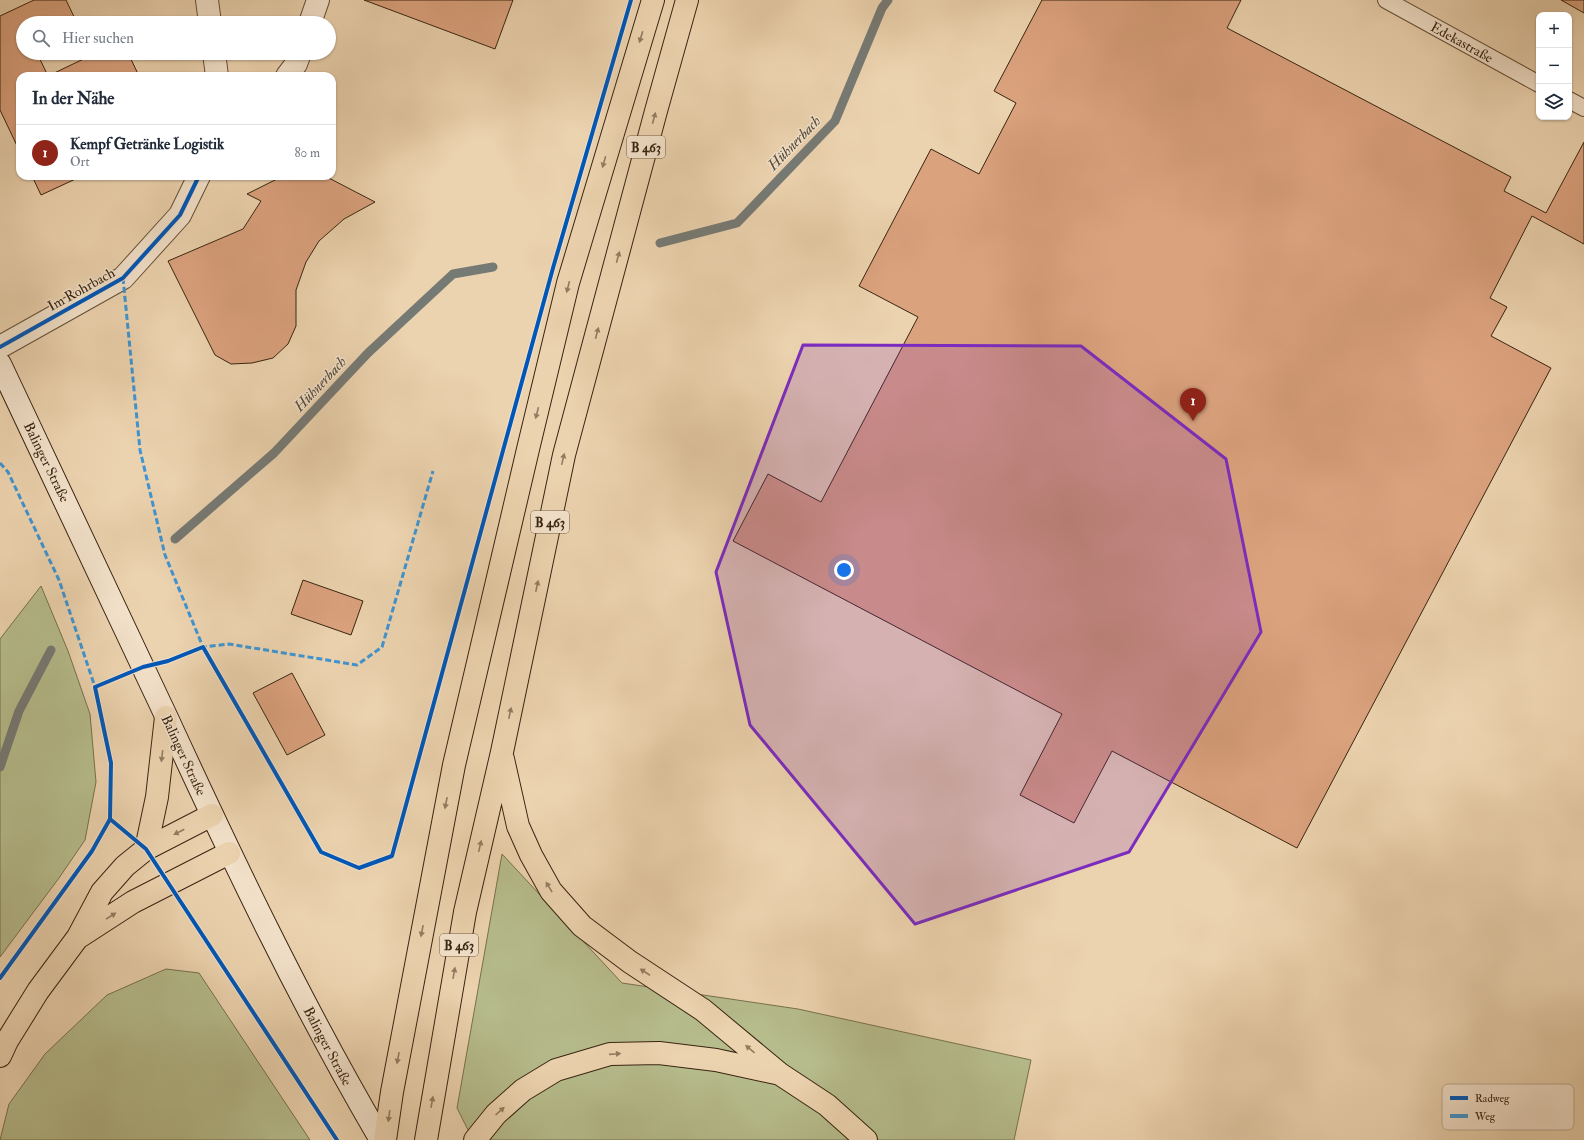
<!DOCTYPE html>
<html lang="de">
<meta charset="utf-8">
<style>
:root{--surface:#fff;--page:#f2f2f3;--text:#1f2937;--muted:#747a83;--line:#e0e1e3;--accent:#8f2418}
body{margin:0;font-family:"IM FELL Double Pica",serif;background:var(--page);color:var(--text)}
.controls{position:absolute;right:12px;top:12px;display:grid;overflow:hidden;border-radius:8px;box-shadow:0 1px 3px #0004}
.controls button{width:36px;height:36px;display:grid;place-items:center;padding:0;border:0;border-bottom:1px solid var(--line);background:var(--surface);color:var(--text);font:20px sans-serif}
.you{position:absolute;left:844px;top:570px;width:14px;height:14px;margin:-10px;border:3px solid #fff;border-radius:50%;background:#1a73e8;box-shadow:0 0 0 6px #1a73e833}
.badge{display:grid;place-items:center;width:26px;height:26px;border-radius:50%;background:var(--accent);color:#fff;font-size:13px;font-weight:700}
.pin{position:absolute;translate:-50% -33px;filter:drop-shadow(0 1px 2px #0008)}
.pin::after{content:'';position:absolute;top:21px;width:14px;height:12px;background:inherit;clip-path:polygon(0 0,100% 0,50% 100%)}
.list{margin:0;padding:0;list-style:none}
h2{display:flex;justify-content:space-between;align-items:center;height:52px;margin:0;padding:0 16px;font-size:17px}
h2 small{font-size:13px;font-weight:400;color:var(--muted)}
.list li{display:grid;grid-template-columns:26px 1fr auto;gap:12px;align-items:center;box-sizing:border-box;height:56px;padding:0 16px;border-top:1px solid var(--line)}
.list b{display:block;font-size:15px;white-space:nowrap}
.list p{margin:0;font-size:13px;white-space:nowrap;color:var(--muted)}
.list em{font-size:13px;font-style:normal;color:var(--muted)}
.icon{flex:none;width:22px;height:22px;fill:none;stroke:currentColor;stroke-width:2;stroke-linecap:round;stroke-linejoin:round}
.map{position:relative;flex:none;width:1584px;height:1140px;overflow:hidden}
.search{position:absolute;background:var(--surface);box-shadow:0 1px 3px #0004;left:16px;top:16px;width:320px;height:44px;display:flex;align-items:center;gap:10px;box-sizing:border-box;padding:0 14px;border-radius:22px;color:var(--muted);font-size:15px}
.panel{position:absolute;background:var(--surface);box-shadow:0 1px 3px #0004;left:16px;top:72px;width:320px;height:108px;border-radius:12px}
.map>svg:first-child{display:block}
.green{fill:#b6bc8c;stroke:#77704e}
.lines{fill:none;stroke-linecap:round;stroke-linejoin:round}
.stream{stroke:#767a75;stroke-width:9}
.building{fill:#dba27e;stroke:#382411}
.lane-casing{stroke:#655038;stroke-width:18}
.street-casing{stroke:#655038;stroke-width:24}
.secondary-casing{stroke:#382411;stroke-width:24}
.highway-casing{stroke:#382411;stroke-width:24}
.lane{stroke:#f3e2cb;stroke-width:16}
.street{stroke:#f3e2cb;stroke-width:22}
.secondary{stroke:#f3e2cb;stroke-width:22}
.highway{stroke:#ecd3af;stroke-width:22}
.quiet{stroke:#3e95d3;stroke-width:3;stroke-dasharray:6 3;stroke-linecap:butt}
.cycleway-casing{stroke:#f3e2cb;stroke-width:6}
.cycleway{stroke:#0057b8;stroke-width:4}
.oneway{fill:#927c60}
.marked{fill:#7b2cbf;fill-opacity:0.2;stroke:#7b2cbf;stroke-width:3;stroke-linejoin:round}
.labels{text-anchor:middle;stroke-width:3;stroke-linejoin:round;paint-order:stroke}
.shield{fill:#f3e2cb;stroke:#705d49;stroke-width:1}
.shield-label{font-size:13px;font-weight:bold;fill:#382411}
.street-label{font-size:14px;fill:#382411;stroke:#f3e2cb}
.water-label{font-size:15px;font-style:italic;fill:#52483a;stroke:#f3e2cb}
.key{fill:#f3e2cb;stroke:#bba993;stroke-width:1}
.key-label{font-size:11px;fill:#382411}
</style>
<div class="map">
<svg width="1584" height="1140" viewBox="0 0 1584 1140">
<rect width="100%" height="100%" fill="#ecd3af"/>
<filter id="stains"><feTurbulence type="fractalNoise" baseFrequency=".005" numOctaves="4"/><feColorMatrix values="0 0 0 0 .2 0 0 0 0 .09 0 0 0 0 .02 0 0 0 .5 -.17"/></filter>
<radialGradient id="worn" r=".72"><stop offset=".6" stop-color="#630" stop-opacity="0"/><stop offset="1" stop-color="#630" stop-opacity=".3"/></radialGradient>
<path class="green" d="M41 586 68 651 90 714 96 782 85 840 59 878 0 957V639Z
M502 854 622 983 798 1009 1031 1060 1014 1140H473L457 1108Z
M166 969 199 973 310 1140H0L9 1104 45 1054 107 995Z"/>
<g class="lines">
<path class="stream" d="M660 243 737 223 835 121 882 8 888 0
M175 539 274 453 368 353 453 274 493 267
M0 767 19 711 51 650"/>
</g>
<path class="building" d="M34 0H66L77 23H23V53H37L48 76 96 53H128L139 76H20V152L0 110V16Z
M364 0H513L495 49Z
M1042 0H1241L1227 28 1511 177 1504 191 1546 213 1584 142V244L1532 216 1490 298 1507 307 1491 336 1551 368 1297 848 1112 751 1074 823 1020 795 1062 714 733 541 768 474 821 502 918 317 859 286 931 149 979 174 1016 103 994 91Z
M1561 0H1584V13Z
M32 176H82L41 195Z
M283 176H325L375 202 344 219 319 241 306 262 296 290V326L288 344 273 358 252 363 231 364 215 355 168 261 243 229 261 201 247 194Z
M303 580 363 601 351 635 291 614Z
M292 673 325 735 287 755 253 693Z"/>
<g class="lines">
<g class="lane-casing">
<path id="lane" d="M1386 0 1539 84
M1569 100 1584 108"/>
</g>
<g class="street-casing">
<path id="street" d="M207 0 210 23
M310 23 318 0
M214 53 217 76
M287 76 296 64 300 53
M0 347 123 278 180 215 199 176"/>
</g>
<g class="secondary-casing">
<path id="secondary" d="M0 364C56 482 112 600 167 718 233 861 301 1004 381 1140"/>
</g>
<g class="highway-casing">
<path id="highway" d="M503 759 518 826 531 855 551 891 582 926 630 962 703 1010 780 1074 827 1105 866 1140
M146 849 157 797 166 717
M79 937 133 902 229 853
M0 1056 7 1041 38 991 78 937 102 892 125 866 146 849 212 815
M385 1140 392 1092 454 765 529 445 568 283 653 0
M426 1140 465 912 502 752 564 455 656 111 687 0
M475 1140 496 1114 523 1090 556 1070 610 1054 659 1053 716 1060 776 1073"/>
</g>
<use href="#lane" class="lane"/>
<use href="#street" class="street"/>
<use href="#secondary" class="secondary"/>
<use href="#highway" class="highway"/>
<path class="quiet" d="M123 278 140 450 165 555 203 647 229 644 357 665 382 647 433 471
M0 463 8 472 59 580 95 687"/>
<g class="cycleway-casing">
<path id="cycleway" d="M0 347 123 278 180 215 199 176
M110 819 146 849 337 1140
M0 978 92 851 110 819 111 763 95 687 143 667 168 661 203 647 321 852 359 868 392 856 553 268 631 0"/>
</g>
<use href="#cycleway" class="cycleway"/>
</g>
<defs><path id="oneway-solid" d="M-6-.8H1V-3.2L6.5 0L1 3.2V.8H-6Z"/></defs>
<g class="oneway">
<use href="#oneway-solid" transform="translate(641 37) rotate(107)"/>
<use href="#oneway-solid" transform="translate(654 118) rotate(-75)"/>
<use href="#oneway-solid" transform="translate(604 162) rotate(106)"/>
<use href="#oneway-solid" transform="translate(618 257) rotate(-75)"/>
<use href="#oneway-solid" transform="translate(568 287) rotate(104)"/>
<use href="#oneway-solid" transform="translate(597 333) rotate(-75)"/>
<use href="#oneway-solid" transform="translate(537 413) rotate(104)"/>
<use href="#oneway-solid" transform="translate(563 459) rotate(-77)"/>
<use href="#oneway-solid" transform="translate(537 586) rotate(-78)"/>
<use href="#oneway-solid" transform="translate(510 713) rotate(-78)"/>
<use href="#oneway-solid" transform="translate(162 756) rotate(97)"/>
<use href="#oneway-solid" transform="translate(446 803) rotate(101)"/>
<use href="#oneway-solid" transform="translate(179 832) rotate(153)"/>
<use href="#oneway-solid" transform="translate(480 846) rotate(-77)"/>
<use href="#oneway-solid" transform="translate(549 887) rotate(-121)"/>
<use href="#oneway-solid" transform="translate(111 916) rotate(-32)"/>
<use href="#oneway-solid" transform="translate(422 931) rotate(101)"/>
<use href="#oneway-solid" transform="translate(645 972) rotate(-147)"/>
<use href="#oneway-solid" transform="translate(454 973) rotate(-80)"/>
<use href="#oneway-solid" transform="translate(750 1049) rotate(-140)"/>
<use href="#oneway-solid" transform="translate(615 1054) rotate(-4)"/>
<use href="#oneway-solid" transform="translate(398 1058) rotate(101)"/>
<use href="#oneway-solid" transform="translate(432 1102) rotate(-80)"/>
<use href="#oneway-solid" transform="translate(500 1111) rotate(-42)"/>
<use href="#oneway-solid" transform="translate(389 1116) rotate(98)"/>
</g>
<path class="marked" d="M803 345 1081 346 1226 459 1261 632 1129 852 915 924 750 725 716 572Z"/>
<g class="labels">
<g class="shield">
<rect x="627" y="136" width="38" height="22" rx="3"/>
<rect x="531" y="511" width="38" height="22" rx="3"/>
<rect x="440" y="934" width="38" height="22" rx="3"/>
</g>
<g class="shield-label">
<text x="646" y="152">B 463</text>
<text x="550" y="527">B 463</text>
<text x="459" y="950">B 463</text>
</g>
<g class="street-label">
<text transform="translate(1462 42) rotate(29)" y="5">Edekastraße</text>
<text transform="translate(81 289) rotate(-29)" y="5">Im Rohrbach</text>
<text transform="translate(47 462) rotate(64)" y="5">Balinger Straße</text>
<text transform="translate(184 755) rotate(65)" y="5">Balinger Straße</text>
<text transform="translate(328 1046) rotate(62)" y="5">Balinger Straße</text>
</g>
<g class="water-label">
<text transform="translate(794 143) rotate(-46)" y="5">Hühnerbach</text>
<text transform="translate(320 384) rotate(-47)" y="5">Hühnerbach</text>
</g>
</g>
<rect x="1442" y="1084" width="132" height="46" rx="6" class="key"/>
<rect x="1450" y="1096" width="18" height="4" fill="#0057b8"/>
<rect x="1450" y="1114" width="18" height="4" fill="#3e95d3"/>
<g class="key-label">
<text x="1475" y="1102">Radweg</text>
<text x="1475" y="1120">Weg</text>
</g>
<rect width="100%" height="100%" filter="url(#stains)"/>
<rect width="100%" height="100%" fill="url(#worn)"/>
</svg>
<div class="controls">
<button>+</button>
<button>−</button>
<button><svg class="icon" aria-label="layers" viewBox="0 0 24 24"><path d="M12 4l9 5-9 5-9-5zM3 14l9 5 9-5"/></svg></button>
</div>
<div class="you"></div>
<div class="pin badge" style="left:1193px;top:421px">1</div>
<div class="search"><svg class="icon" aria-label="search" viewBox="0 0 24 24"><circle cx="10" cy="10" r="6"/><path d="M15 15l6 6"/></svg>Hier suchen</div>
<section class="panel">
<h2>In der Nähe<small></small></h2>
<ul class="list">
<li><span class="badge">1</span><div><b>Kempf Getränke Logistik</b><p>Ort</p></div><em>80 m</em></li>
</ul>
</section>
</div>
